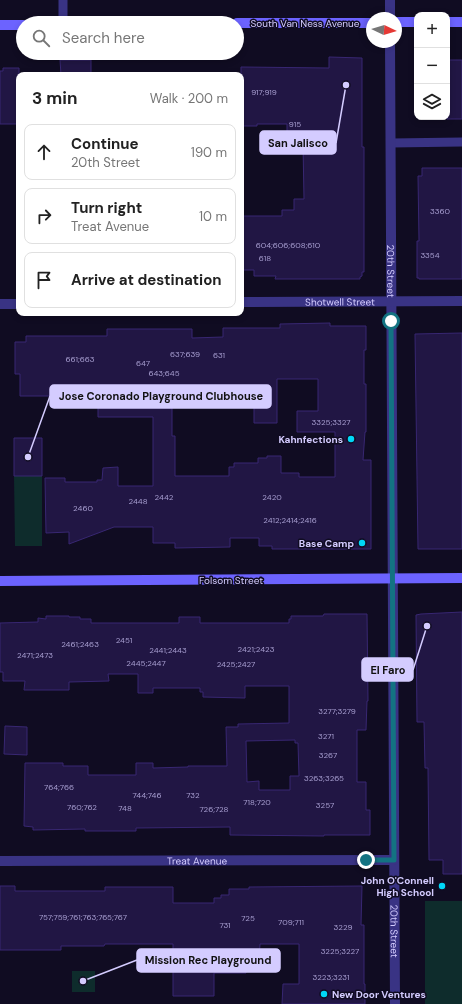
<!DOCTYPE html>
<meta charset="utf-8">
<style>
:root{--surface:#fff;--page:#f6f6f6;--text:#222;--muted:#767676;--line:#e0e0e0}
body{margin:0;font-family:"DM Sans",sans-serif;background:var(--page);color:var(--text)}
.controls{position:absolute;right:12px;top:12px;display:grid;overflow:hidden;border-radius:8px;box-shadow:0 2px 6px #0003}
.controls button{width:36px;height:36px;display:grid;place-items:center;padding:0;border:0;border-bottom:1px solid var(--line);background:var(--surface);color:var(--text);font:20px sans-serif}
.compass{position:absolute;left:366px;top:12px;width:36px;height:36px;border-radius:50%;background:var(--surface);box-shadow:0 2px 6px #0003;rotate:94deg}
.stop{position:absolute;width:12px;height:12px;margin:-9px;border:3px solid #137382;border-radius:50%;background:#fff}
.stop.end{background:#137382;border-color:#fff;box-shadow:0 1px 4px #0008}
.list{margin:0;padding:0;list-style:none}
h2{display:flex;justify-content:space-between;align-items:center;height:52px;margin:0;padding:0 16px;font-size:17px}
h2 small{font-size:13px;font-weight:400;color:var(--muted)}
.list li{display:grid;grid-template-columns:26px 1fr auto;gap:12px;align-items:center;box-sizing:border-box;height:56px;margin:0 8px 8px;padding:0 8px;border:1px solid var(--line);border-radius:8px}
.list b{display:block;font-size:15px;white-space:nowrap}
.list p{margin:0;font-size:13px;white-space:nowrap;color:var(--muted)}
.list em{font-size:13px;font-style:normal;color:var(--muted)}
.icon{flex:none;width:22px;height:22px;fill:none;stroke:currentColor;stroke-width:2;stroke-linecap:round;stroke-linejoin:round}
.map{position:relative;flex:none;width:462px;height:1004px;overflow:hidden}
.search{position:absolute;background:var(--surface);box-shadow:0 2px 6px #0003;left:16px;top:16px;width:228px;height:44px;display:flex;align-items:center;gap:10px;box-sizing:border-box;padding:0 14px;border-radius:22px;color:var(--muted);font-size:15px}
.panel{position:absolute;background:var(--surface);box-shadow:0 2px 6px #0003;left:16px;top:72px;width:228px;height:244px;border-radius:8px}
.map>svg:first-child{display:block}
.green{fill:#0e2c2c}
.building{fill:#211644;stroke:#382772;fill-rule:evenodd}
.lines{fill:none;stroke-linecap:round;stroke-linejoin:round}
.lane{stroke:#393384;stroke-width:9}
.street{stroke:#393384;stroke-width:10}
.secondary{stroke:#6c63ff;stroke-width:10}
.route{stroke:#137382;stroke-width:5}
.poi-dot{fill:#00d7f7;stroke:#100c22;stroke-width:1.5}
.labels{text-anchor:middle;stroke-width:3;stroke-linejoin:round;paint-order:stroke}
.number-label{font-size:8px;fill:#a79ed0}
.street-label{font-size:10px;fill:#d4ccff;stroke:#100c22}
.poi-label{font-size:10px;font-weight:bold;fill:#d4ccff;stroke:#100c22;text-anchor:end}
.leader{fill:none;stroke:#d4ccff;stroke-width:1.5}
.callout-dot{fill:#d4ccff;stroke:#100c22;stroke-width:1.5}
.callout{fill:#d4ccff;stroke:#d4ccff;stroke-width:1.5}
.callout-label{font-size:11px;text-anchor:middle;font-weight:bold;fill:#111}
</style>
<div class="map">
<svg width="462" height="1004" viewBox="0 0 462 1004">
<rect width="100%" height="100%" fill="#100c22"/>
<path class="green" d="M14 476H42V546H15Z
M425 901H462V1004H425Z
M72 971H95V992H72Z"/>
<path class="building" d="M329 57 362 58V147H364V272H362V276L360 277V279H275L276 276H254V270H241V216H282V210H294V199H304L303 144H287V124H257V126H241V67L329 68Z
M60 60H91V75H61Z
M447 60H462V119H447Z
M3 68H19V124H0V71H3Z
M422 168H462V279H419V278H417V241H419L418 176H422Z
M330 323V326H366V350H364V384H366V432H365L363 460H371V549H272V546H259V538H230V547L175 548V543H153V527H114L69 544V532L46 533 45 478H65V482H97V480H102L103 468 118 467V486H153V417H98V391H60V396H20V374H15V342H26V336H107V329H192V338L223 337V328H280V324ZM277 379H318V411H297V432H335V477H299V473H281V456H267V458H258V463H234V467H229V476H175V436H172V401H207V394H254V423H277Z
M462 333V549H418L415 334Z
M14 438H42V476H14Z
M462 612V874H443V860H429L428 768H425L424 722H417L416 615 421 614Z
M324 614H367L368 701H367L366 730H357V782H366V810H370V835H324V836L230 835V827L136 828V831H85V829L33 830V827L24 826 25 763H63V766H88V775H136V763H153V768L188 767V766H227L226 727H238V724L289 723V686H245V698L203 697V692H200V688H153V693H138V674H108L109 681 69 682V690H24L25 681H3V672H0V623L38 622V618L46 619V616H69V617H80V619H91V623H179V617H200V623H289V619H291V616H323ZM295 740V743H298L299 776H290V790H259V781L247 782 246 741Z
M5 726 27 727V755L4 754Z
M0 886H15V891H105V887H173V903H214V898H221V895H229V889H249V887L362 886 361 925H364V984H365V1004H282L283 984H299V944H260L259 960H246V973H214V996H173V944H105L104 946H61V950H0Z"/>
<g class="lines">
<path class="lane" d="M63 0V23
M391 143 462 142"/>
<g class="street">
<path d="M390 0V18"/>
<path id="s1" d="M390 42 395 1004"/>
<path id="s2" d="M241 302 462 301"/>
<path d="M0 304H19"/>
<path id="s3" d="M0 861 394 860"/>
</g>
<path class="secondary" d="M396 22H417
M447 22H462
M237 23H372
M0 25H23
M0 581 462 578"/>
</g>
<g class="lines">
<path class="route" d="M366 860H394L391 321"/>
</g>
<g class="poi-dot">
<circle cx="351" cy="439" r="4"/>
<circle cx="362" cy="543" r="4"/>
<circle cx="442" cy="886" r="4"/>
<circle cx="324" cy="994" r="4"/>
</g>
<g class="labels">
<g class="number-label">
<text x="264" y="95">917;919</text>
<text x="295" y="127">915</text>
<text x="440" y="214">3360</text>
<text x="288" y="248">604;606;608;610</text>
<text x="430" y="258">3354</text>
<text x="265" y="261">618</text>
<text x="185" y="357">637;639</text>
<text x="219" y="358">631</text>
<text x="80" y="362">661;663</text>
<text x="143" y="366">647</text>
<text x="164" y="376">643;645</text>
<text x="331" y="425">3325;3327</text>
<text x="164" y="500">2442</text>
<text x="272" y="500">2420</text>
<text x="138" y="504">2448</text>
<text x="83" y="511">2460</text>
<text x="290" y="523">2412;2414;2416</text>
<text x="124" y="643">2451</text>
<text x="80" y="647">2461;2463</text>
<text x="256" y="652">2421;2423</text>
<text x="168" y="653">2441;2443</text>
<text x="35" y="658">2471;2473</text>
<text x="146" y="666">2445;2447</text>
<text x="236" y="667">2425;2427</text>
<text x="337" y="714">3277;3279</text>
<text x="326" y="739">3271</text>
<text x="328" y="758">3267</text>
<text x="324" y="781">3263;3265</text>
<text x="59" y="790">764;766</text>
<text x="147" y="798">744;746</text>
<text x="193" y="798">732</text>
<text x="257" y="805">718;720</text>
<text x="325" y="808">3257</text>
<text x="82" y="810">760;762</text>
<text x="125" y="811">748</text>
<text x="214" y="812">726;728</text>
<text x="83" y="920">757;759;761;763;765;767</text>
<text x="248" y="921">725</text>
<text x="291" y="925">709;711</text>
<text x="225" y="928">731</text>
<text x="343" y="930">3229</text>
<text x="340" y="954">3225;3227</text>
<text x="331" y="980">3223;3231</text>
</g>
<g class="street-label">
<text x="305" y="27">South Van Ness Avenue</text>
<text dy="4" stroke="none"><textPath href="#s1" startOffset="229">20th Street</textPath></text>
<text dy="4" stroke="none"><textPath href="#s2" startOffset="99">Shotwell Street</textPath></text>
<text x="231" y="584">Folsom Street</text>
<text dy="4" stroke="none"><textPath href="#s3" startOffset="197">Treat Avenue</textPath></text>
<text dy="4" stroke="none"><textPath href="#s1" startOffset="889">20th Street</textPath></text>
</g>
<g class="poi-label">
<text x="343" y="443">Kahnfections</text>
<text x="354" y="547">Base Camp</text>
<text x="434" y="884">John O'Connell<tspan x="434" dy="12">High School</tspan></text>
<text x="332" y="998" text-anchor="start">New Door Ventures</text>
</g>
</g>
<path class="leader" d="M346 85L336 143M28 457L50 396M427 626L413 670M83 981L137 960"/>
<g class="callout-dot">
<circle cx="346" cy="85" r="4"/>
<circle cx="28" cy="457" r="4"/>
<circle cx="427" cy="626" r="4"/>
<circle cx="83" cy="981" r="4"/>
</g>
<g class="callout">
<rect x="260" y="131" width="76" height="23" rx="4"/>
<rect x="50" y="385" width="221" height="23" rx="4"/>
<rect x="362" y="658" width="51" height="23" rx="4"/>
<rect x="137" y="949" width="143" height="23" rx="4"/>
</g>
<g class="callout-label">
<text x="298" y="147">San Jalisco</text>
<text x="161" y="400">Jose Coronado Playground Clubhouse</text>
<text x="388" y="674">El Faro</text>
<text x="208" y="964">Mission Rec Playground</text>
</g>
</svg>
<div class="controls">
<button>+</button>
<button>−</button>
<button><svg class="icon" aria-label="layers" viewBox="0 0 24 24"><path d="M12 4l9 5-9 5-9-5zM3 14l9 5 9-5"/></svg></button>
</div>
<svg class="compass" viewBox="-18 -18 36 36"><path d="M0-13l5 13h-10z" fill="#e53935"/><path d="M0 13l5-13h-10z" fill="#767676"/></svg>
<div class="stop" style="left:391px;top:321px"></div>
<div class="stop end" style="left:366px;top:860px"></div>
<div class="search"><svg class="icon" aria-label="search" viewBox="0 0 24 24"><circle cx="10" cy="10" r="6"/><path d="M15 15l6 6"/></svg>Search here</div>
<section class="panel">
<h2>3 min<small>Walk · 200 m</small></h2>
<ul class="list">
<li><svg class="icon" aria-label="ahead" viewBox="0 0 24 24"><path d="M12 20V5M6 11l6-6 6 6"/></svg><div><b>Continue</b><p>20th Street</p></div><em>190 m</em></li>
<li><svg class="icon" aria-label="right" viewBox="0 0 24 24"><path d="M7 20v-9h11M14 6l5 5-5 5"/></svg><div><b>Turn right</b><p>Treat Avenue</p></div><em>10 m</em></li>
<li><svg class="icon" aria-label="arrive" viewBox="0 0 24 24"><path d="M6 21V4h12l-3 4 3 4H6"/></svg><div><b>Arrive at destination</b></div></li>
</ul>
</section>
</div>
